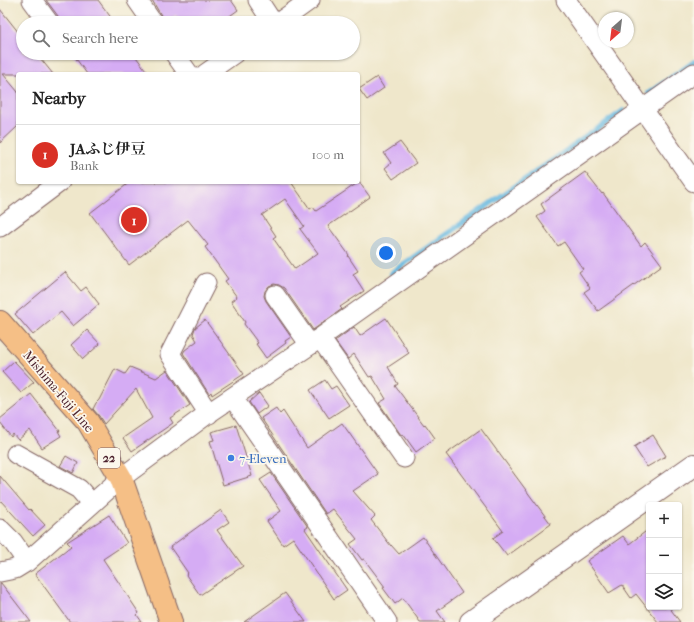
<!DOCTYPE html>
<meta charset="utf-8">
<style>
:root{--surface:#fff;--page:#f2f2f2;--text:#222;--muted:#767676;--line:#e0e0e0;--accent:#d93025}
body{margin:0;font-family:"IM FELL French Canon","Noto Serif JP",serif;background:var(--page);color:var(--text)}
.controls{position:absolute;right:12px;bottom:12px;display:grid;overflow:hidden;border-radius:4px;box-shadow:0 1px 3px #0004}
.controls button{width:36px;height:36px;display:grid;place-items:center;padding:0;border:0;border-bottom:1px solid var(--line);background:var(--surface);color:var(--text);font:20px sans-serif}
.compass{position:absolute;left:598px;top:12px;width:36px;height:36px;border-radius:50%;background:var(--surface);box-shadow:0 1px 3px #0004;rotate:208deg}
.you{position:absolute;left:386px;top:253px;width:14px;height:14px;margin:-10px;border:3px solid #fff;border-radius:50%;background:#1a73e8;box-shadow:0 0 0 6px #1a73e833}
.badge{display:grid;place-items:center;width:26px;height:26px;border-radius:50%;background:var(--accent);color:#fff;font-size:13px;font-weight:700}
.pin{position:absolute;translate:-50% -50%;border:2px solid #fff;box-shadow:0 1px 4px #0006}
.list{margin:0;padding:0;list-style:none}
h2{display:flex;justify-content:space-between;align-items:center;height:52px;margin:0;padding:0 16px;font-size:17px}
h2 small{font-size:13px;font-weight:400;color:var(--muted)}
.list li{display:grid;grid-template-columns:26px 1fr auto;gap:12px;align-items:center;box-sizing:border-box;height:60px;padding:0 16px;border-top:1px solid var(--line)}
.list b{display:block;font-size:15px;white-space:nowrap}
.list p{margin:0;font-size:13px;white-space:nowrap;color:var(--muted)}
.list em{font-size:13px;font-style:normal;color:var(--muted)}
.icon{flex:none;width:22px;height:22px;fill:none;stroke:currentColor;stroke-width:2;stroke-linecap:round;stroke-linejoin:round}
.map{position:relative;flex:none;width:694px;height:622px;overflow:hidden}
.search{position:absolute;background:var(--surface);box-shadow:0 1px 3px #0004;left:16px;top:16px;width:344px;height:44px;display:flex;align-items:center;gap:10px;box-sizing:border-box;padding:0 14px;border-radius:22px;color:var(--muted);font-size:15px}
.panel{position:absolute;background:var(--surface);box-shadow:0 1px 3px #0004;left:16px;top:72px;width:344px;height:112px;border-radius:4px}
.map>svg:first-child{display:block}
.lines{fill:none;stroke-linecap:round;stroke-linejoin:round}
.stream{stroke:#64b7e0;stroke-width:5.5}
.building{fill:#d5acf4;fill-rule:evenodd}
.minor-casing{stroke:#846563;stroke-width:21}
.tertiary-casing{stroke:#846563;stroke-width:24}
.primary-casing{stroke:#846563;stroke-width:24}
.minor{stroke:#fff;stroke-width:19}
.tertiary{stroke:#fff;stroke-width:22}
.primary{stroke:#f5bf86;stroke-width:22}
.shop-dot{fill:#3f7fe0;stroke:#fbf7ec;stroke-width:1.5}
.labels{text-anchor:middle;stroke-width:3.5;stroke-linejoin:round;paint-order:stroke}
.shield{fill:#fbf7ec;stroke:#7f6065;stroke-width:1}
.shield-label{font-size:12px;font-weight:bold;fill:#4a1f2b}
.street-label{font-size:13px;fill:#4a1f2b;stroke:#fbf7ec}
.shop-label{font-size:13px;fill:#366cbe;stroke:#fbf7ec;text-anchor:start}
</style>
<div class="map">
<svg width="694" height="622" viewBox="0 0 694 622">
<rect width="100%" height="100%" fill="#fbf7ec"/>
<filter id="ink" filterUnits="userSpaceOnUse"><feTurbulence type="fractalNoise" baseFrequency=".025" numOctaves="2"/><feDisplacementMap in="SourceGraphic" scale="8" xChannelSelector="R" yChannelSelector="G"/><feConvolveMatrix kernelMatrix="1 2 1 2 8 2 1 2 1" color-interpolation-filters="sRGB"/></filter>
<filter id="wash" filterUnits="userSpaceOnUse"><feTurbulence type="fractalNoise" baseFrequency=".012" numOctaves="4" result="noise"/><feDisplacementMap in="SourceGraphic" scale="16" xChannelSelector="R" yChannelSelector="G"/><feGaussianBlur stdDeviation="0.9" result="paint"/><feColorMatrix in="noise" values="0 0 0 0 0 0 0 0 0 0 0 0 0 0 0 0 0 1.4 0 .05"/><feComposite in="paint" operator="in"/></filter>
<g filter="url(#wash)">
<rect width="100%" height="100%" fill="#efe7cb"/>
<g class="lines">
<path class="stream" d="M649 93 694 62
M391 273 623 111"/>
</g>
<g id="blocks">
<path class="building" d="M46 0H98L115 23H60L58 16Z
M152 0H231L238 10 220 23H210L205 15 193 23H181L176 15 164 23 162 17Z
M0 9 23 38V53H36L53 74H3L18 92V126L0 143Z
M72 53H133L149 74H87Z
M377 77 384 88 367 100 359 89Z
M400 142 416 163 393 179 385 168 391 163 384 153Z
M585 172 602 194 603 193 641 246 645 242 662 265 598 311 584 292 590 288 579 272 583 269 564 242 558 246 537 217 545 211 541 204Z
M130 182H291L310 209 313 207 316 211 359 182 370 197 328 226 349 255 348 256 358 271 353 274 364 291 340 307 342 309 313 330 284 288 279 285 274 284 269 286 265 291 264 296 266 301 291 337 285 341 286 343 266 358 256 344 258 343 244 324 245 322 231 301 237 297 225 281 228 279 205 247 208 245 188 220 129 265 90 213ZM285 199 304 226 300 229 318 253 295 269 273 238 276 236 262 215Z
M65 272 81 291 86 287 99 304 73 326 61 312 33 335 15 314Z
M386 318 409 353 388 367 398 384 395 386 424 425 425 424 435 438 416 452 403 434 401 435 379 403 386 399 372 376 369 377 354 354 348 359 335 341 354 327 360 336Z
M205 320 244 374 212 395 211 392 209 394 183 353 185 350 197 341 193 334 195 328Z
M87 330 100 344 83 359 71 345Z
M14 361 34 382 21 393 2 372Z
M130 367 156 378 167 370 190 405 170 418 173 423 132 451 123 438 152 418 136 389 104 424 99 416 93 409 96 403 99 400 115 369 125 374Z
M325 380 331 389 336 386 349 405 329 418 310 390Z
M259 393 268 406 257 414 249 402Z
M31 394 60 431H58L61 436 42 448 30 430 18 440 13 434 11 437 0 423V419Z
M276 408 280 414 283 411 307 448 342 423 378 474 353 491 375 516 371 520 391 546V545L399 554 423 537 462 593 437 611 445 622H420L403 598 395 604 383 588 385 587 364 559 362 560 350 544 357 539 333 509 326 514 261 418Z
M236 425 252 476 223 485 210 441 214 440 211 432Z
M481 429 551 524 507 556 493 538 503 531 446 454Z
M653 435 666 456 647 467 634 447Z
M66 456 78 463 73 473 60 466Z
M271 473 308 527 305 529 347 590 334 599 293 538 283 545 267 521 281 511 260 480Z
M0 476 29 510 30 509 45 525 33 536 0 500Z
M221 510 229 522 217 530 243 566 200 595 186 575 188 573 170 547Z
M109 515 127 543 103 559 139 613 137 615 142 622H70L35 574 71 546 67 542Z
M649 529V607H669L680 622H658L636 594 631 598 622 585 609 593 587 561 623 536 629 544Z
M0 583H1L31 622H0Z
M285 593 306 622H244Z"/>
</g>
</g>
<g filter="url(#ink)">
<use href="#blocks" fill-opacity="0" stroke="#846563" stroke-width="1"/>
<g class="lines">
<g class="minor-casing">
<path id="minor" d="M32 0 49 23
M137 0 153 23
M258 0 273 23
M566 0 694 182
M278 23 310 0
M174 53 189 74
M205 74 235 53
M0 227 60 182
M206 283 170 354 209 414
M275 295 310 345
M320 338 404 458
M233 398 387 622
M16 454 79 489 92 504
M0 529 13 542 27 562
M0 572 15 569 28 561 121 478 206 415 310 345 694 73"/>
</g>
<g class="tertiary-casing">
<path id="tertiary" d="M471 622 694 465"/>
</g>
<g class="primary-casing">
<path id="primary" d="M0 322 88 422 121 478 171 622"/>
</g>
<use href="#minor" class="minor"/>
<use href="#tertiary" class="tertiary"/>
<use href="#primary" class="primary"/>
</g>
</g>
<circle class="shop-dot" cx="231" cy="458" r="4"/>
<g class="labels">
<rect class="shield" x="98" y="448" width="22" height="20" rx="3"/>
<g class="shield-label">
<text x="109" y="462">22</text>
</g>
<g class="street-label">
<text transform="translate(59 391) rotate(50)" y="5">Mishima-Fuji Line</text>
</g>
<g class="shop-label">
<text x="239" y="463">7-Eleven</text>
</g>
</g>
</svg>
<div class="controls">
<button>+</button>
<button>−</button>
<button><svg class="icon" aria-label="layers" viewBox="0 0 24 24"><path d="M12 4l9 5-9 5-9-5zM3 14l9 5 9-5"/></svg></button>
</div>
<svg class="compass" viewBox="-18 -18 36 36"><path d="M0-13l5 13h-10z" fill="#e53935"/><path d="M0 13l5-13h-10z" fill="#767676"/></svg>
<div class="you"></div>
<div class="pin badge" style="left:134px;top:220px">1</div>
<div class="search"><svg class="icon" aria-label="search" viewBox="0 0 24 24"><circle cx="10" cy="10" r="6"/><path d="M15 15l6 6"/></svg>Search here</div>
<section class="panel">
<h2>Nearby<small></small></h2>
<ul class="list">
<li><span class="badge">1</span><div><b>JAふじ伊豆</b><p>Bank</p></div><em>100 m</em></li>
</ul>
</section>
</div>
